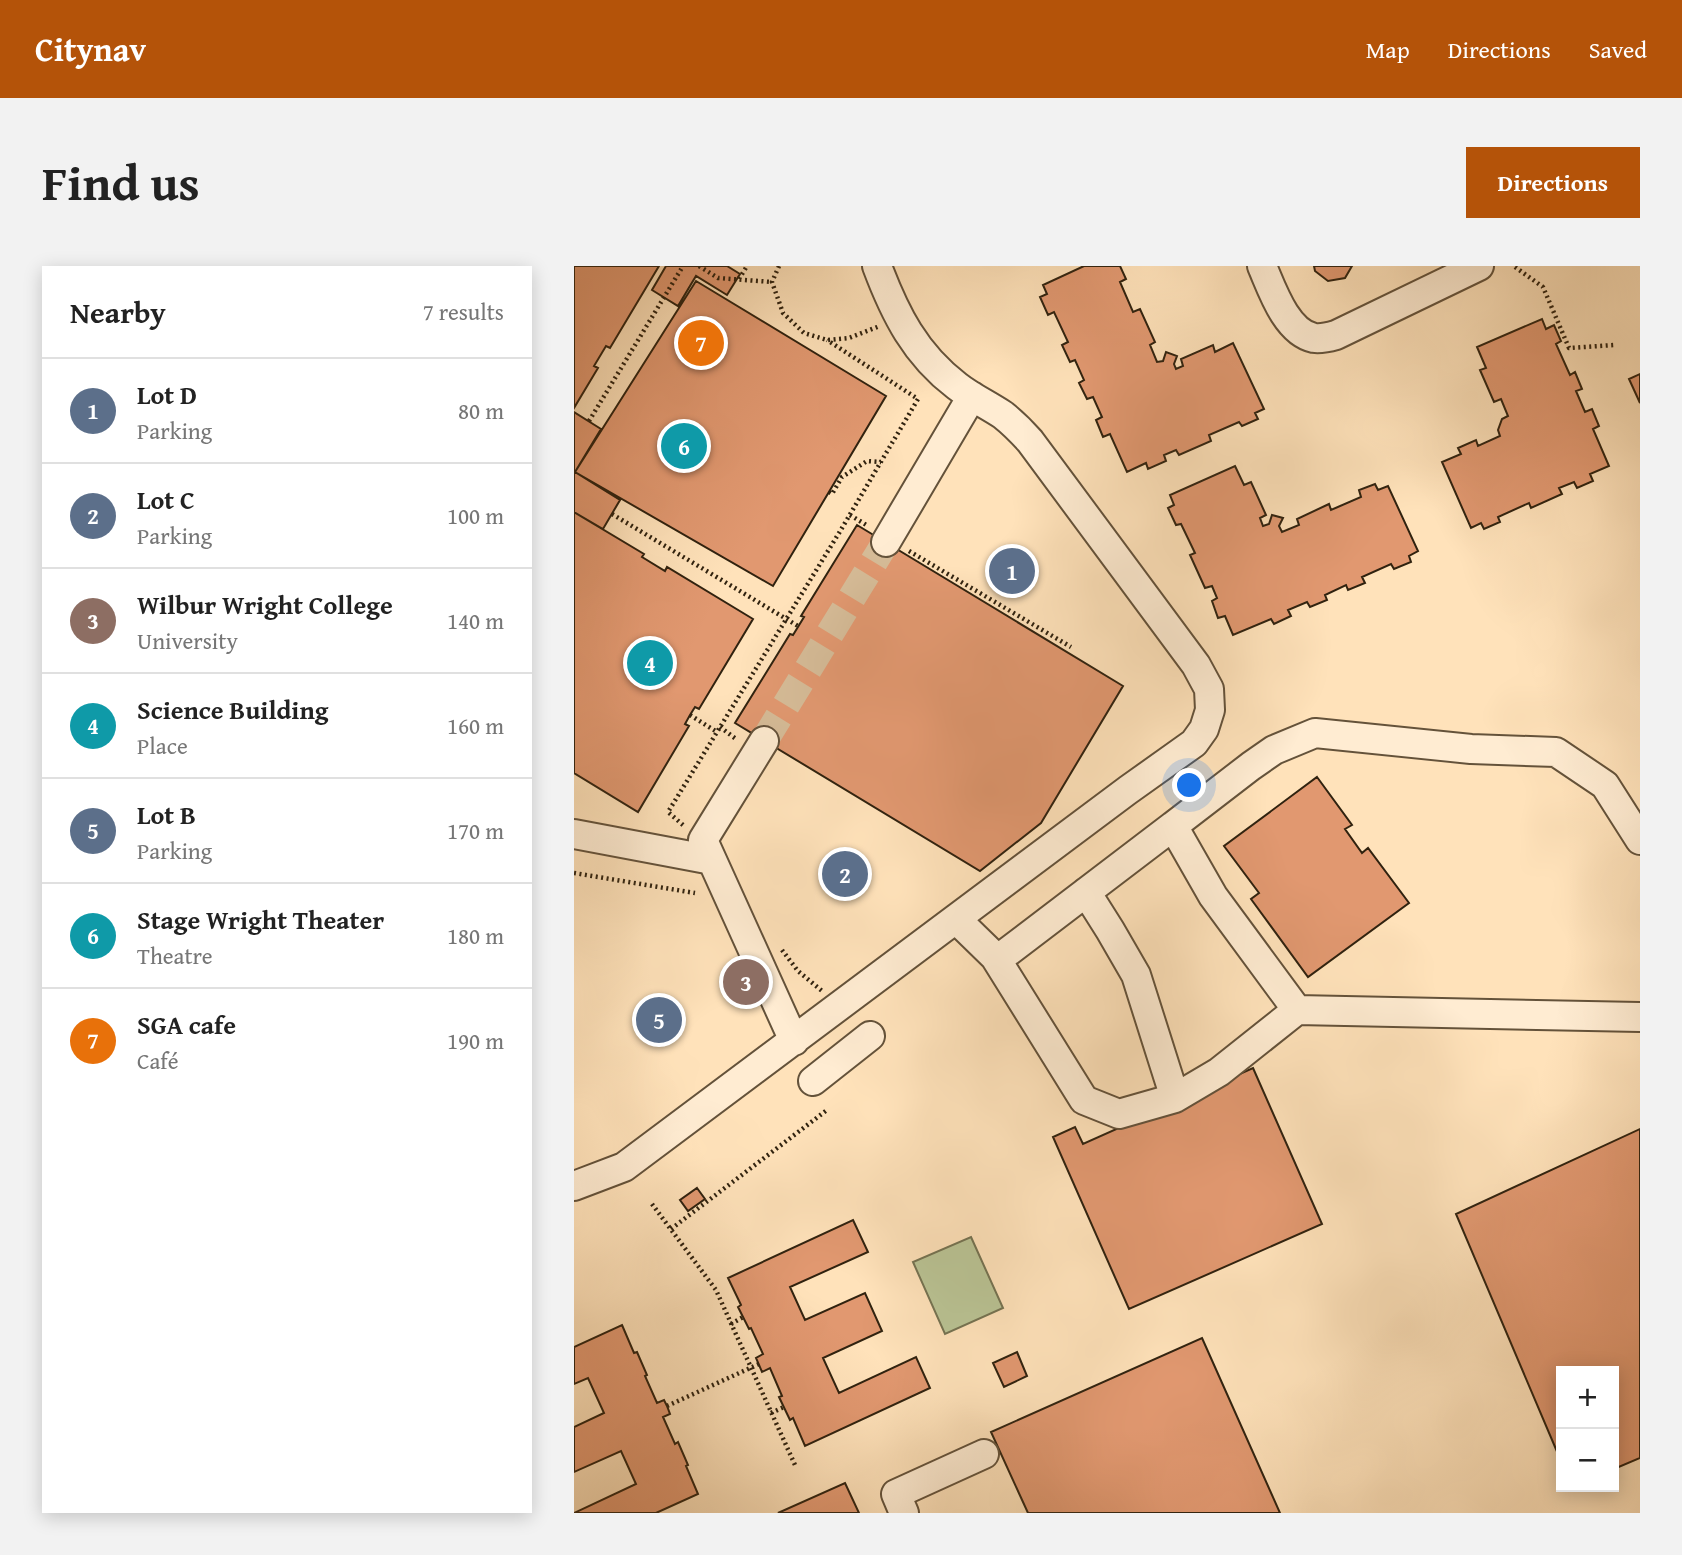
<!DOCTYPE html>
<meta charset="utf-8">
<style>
:root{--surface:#fff;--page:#f2f2f2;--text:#222;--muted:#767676;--line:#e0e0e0;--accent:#b45309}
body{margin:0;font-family:"Gentium Book Plus",serif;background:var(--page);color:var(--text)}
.controls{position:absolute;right:21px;bottom:21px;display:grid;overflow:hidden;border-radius:0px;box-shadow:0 4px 18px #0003}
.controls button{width:63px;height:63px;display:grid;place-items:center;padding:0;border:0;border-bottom:2px solid var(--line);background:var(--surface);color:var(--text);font:35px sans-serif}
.you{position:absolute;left:616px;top:520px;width:24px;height:24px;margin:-18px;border:5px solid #fff;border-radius:50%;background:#1a73e8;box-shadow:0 0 0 10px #1a73e833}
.badge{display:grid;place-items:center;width:46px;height:46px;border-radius:50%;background:var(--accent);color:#fff;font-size:23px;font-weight:700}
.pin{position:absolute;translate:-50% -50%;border:4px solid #fff;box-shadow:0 2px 7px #0006}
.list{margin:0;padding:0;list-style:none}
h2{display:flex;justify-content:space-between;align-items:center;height:91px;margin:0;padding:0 28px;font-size:30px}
h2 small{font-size:23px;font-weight:400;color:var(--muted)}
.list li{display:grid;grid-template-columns:46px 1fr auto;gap:21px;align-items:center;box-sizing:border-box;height:105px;padding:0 28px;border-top:2px solid var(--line)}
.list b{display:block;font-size:26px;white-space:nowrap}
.list p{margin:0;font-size:23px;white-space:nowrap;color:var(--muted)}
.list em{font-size:23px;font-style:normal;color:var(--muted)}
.map{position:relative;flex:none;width:1066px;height:1247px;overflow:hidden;border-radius:0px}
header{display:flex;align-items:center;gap:42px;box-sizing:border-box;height:98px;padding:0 35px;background:var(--accent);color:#fff}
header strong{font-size:33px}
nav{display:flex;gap:38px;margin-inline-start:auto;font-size:24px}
.intro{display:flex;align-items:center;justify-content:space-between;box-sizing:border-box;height:168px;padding:0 42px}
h1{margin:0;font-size:49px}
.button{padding:18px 32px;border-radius:0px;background:var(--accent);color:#fff;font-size:24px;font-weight:700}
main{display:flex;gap:42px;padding:0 42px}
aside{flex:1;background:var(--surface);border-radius:0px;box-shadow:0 4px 18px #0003}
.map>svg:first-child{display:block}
.green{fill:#bac495;stroke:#757352;stroke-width:2}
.building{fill:#e19870;stroke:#30220f;stroke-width:2}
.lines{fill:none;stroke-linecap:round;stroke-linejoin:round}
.minor-tunnel{stroke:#d6bc98;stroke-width:28;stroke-dasharray:28 14;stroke-linecap:butt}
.minor-casing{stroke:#64523a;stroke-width:32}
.path{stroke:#30220f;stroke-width:4.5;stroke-dasharray:2 3.5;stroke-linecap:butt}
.minor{stroke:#ffecd2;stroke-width:28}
</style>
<header>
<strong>Citynav</strong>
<nav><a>Map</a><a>Directions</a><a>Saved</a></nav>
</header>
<div class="intro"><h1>Find us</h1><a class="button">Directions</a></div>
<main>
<aside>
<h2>Nearby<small>7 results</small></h2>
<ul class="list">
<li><span class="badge" style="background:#5c6f8a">1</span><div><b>Lot D</b><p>Parking</p></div><em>80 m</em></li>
<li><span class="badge" style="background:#5c6f8a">2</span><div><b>Lot C</b><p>Parking</p></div><em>100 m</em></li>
<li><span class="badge" style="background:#8d6e63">3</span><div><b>Wilbur Wright College</b><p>University</p></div><em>140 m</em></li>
<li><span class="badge" style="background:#0f9aa8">4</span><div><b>Science Building</b><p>Place</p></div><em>160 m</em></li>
<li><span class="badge" style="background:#5c6f8a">5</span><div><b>Lot B</b><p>Parking</p></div><em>170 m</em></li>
<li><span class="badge" style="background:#0f9aa8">6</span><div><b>Stage Wright Theater</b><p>Theatre</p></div><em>180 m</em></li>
<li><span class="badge" style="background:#e8710a">7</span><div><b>SGA cafe</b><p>Café</p></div><em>190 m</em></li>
</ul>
</aside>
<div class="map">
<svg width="1066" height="1247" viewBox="0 0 1066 1247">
<rect width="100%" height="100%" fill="#ffe2ba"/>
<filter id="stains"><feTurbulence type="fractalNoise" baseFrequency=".00286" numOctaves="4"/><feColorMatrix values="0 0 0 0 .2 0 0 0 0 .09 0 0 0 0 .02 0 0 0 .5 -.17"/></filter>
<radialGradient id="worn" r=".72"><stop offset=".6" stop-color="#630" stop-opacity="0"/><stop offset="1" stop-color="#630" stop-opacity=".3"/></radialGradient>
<path class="green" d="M397 971 429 1042 371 1068 339 996Z"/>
<path class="building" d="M0 0H85L36 82 32 80 20 100 24 102 0 142Z
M92 0H153L166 8 153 29 122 10 104 40 78 24Z
M510 0H546L552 13 546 16 559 46 566 43 581 76 576 79 583 96 589 95 592 86 603 90 600 98 602 103 609 100 607 93 639 79 641 86 659 77 690 143 681 147 684 153 668 160 665 156 635 169 637 175 605 189 602 184 590 189 592 195 574 203 572 197 553 206 536 168 529 171 522 154 528 151 519 131 513 133 505 117 510 114 501 94 496 96 488 79 494 76 480 46 474 49 466 31 473 28 469 19Z
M740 0H778L771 12 754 15 741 5Z
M122 15 312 130 199 320 1 206Z
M968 53 972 63 980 59 987 75 982 78 996 109 1001 106 1008 123 1002 125 1011 146 1018 143 1025 160 1019 163 1035 200 1016 208 1019 215 1003 222 1000 216 985 222 988 228 957 242 955 237 924 251 926 256 910 263 907 257 897 262 868 196 887 188 884 182 902 174 904 180 926 170 924 164 928 153 934 150 927 133 920 136 906 104 912 102 903 81Z
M1066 108V137L1055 113Z
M0 146 27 163 1 206 46 234 29 263 0 246Z
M661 200 670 219 677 216 692 249 686 252 689 260 695 258 698 249 709 252 705 260 708 266 725 259 723 253 755 238 757 244 787 231 785 224 801 218 804 224 814 220 844 285 835 290 837 296 820 303 817 298 788 311 791 317 774 324 772 319 751 329 753 334 736 341 733 336 714 344 717 350 700 358 697 353 659 369 651 350 644 352 638 335 643 332 638 320 631 322 616 289 621 287 607 258 602 259 594 242 600 239 596 229Z
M0 246 70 288 68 291 91 305 93 301 179 353 125 443 121 441 116 449 111 458 115 460 64 546 0 507Z
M283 259 549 420 467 557 406 605 161 457 216 368 219 369 230 351 227 350Z
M743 511 778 559 771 563 788 587 794 582 835 637 734 711 677 633 685 627 650 580Z
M679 802 748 958 555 1043 479 871 501 861 509 878Z
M1066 863V1192L1040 1203V1105H987V1195L882 948Z
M123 922 131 933 114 945 106 934Z
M279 954 294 986 216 1021 231 1054 291 1027 308 1065 249 1092 265 1127 342 1091 356 1122 231 1180 219 1152 216 1154 205 1131 208 1130 196 1102 188 1106 182 1092 189 1088 177 1062 175 1063 164 1041 167 1039 154 1012Z
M48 1059 60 1087 63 1086 73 1109 71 1110 83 1137 90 1134 93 1140 96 1148 89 1151 101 1178 104 1176 114 1199 112 1200 124 1228 82 1247H0L62 1218 47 1185 0 1206V1161L30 1147 14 1112 0 1118V1081Z
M628 1072 706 1247H454L417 1166Z
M443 1086 453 1110 430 1121 419 1097Z
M271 1217 285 1247H204Z"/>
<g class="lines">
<path class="minor-tunnel" d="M190 475 312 276"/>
<g class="minor-casing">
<path id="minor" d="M688 0C698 23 712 66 740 72 747 73 755 71 762 69L905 0
M312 276 398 130
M190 475 129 574 220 775
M599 560 677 500 700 484 741 467 897 483 982 486 1031 519 1066 574
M0 568 138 594
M512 626 536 664 562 709 601 832
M382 653 421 691 510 834 545 848 601 832 645 806 723 744
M423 694 599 560 639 630 723 744 1066 751
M239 815 296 770
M0 920 50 901 554 524 620 477 630 463 636 444 635 423 622 399 456 175C448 166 439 157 429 149 414 139 397 131 383 120 341 88 321 48 303 0
M330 1247 322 1228 410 1188"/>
</g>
<path class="path" d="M125 0 144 12 198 16
M205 0 198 16 209 47 230 67 253 74 275 72 306 60
M941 1 969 21 995 82 1041 79
M165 13 173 0
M15 155 109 0
M255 226 258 228 268 211 293 195 307 196
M38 248 224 360
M276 249 294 260
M335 285 497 381
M116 449 143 466
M146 461 162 473
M109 559 94 546 265 267 344 133 253 74
M0 607 121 627
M208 684 224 705 248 725
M78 938 142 1024 221 1199
M97 963 253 844
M157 1058 169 1051
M93 1140 185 1098
M197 1147 210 1141"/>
<use href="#minor" class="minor"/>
</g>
<rect width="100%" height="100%" filter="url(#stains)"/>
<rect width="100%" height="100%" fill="url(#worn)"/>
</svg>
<div class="controls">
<button>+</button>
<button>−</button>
</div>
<div class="you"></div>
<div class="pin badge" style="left:438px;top:305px;background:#5c6f8a">1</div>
<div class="pin badge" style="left:271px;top:608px;background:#5c6f8a">2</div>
<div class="pin badge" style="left:172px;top:716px;background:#8d6e63">3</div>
<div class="pin badge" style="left:76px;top:397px;background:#0f9aa8">4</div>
<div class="pin badge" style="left:85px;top:754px;background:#5c6f8a">5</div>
<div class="pin badge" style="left:110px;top:180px;background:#0f9aa8">6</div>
<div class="pin badge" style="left:127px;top:77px;background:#e8710a">7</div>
</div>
</main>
